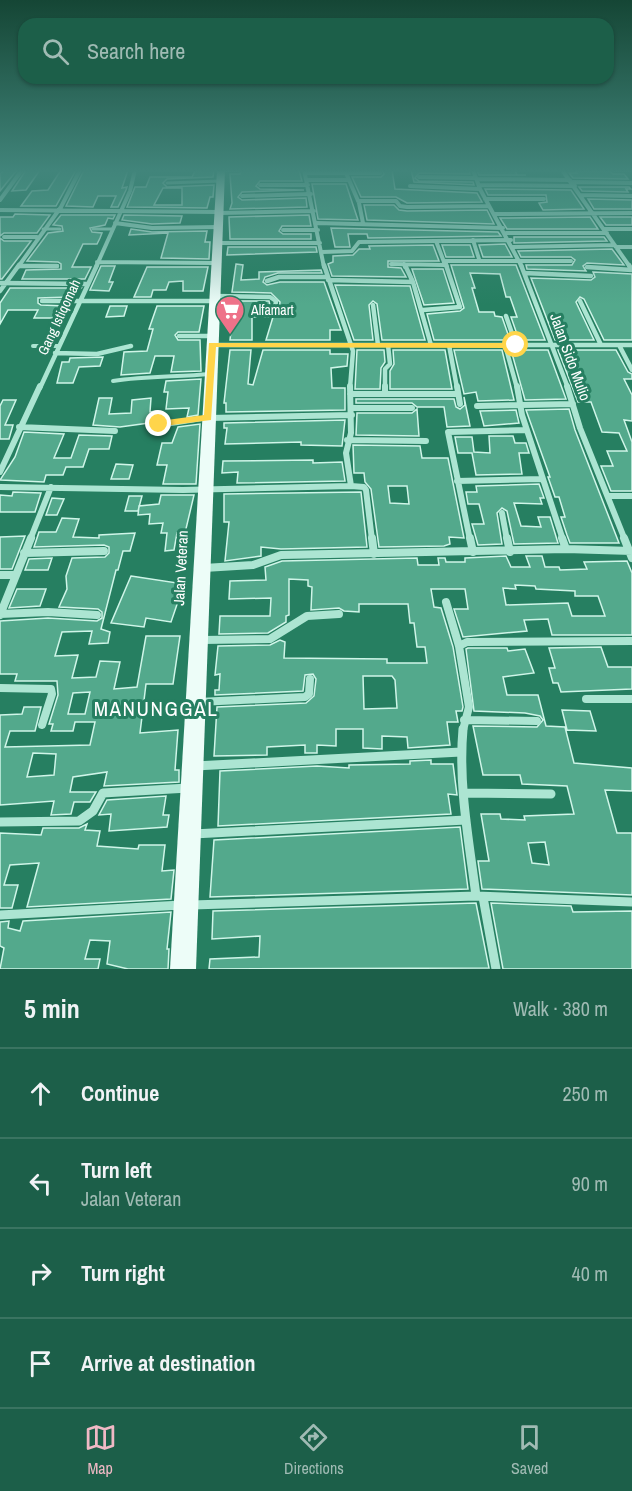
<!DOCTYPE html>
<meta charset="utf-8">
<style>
:root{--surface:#1c5f49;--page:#296853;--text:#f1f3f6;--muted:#a0bbb4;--line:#3a7461;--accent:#f0b9c5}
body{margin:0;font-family:"Archivo Narrow",sans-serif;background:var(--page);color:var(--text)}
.stop{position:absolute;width:18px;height:18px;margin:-14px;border:4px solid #ffd54a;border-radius:50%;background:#fff}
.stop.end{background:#ffd54a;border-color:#fff;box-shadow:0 2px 6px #0008}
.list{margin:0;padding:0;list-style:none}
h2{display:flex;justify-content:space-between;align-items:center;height:78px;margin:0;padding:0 24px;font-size:26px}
h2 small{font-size:20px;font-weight:400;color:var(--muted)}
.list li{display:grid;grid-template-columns:39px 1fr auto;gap:18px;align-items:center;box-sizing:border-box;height:90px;padding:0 24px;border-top:2px solid var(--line)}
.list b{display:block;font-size:22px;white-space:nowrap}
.list p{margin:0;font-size:20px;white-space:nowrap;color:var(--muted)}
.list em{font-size:20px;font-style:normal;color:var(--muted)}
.icon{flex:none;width:33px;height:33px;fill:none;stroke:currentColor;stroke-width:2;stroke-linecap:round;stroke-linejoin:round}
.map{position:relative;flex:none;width:632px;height:969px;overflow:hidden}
.search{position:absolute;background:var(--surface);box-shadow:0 2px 4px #0004;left:18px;right:18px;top:18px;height:66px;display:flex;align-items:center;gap:15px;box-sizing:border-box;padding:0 21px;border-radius:18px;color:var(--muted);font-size:22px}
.sheet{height:438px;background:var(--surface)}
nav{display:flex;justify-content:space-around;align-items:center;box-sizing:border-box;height:84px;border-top:2px solid var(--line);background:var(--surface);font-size:16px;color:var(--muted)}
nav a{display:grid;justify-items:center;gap:3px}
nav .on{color:var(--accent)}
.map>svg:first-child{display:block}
.building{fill:#53a98c;stroke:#cff5e8;stroke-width:1.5;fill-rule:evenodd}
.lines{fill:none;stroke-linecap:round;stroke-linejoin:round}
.lane-far2{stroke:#ace5d2;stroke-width:3}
.lane-far1{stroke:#ace5d2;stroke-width:4}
.lane{stroke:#ace5d2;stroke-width:4.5}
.street-far4{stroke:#ace5d2;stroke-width:4}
.street-far3{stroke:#ace5d2;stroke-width:4.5}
.street-far2{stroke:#ace5d2;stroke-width:6}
.street-far1{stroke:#ace5d2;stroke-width:8}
.street{stroke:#ace5d2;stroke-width:9}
.primary{fill:#edfdf8;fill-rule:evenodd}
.route{fill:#ffd54a}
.labels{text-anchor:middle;stroke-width:6;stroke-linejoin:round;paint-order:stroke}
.far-poi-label{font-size:14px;fill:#fff;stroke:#267f61;text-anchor:start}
.far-street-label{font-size:14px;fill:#fff;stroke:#267f61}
.street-label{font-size:15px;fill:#fff;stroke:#267f61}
.near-quarter-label{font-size:21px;letter-spacing:1.5px;fill:#fff;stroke:#267f61}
</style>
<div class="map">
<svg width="632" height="969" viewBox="0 0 632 969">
<rect width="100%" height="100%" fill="#267f61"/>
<path class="building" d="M4 170H17L0 191V174Z
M26 170H40L26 190 12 191Z
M61 170H76L56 206H21L32 191 48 190Z
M84 170H128L122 188 127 187 126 190 118 207H111L116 196H98L93 207 66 206Z
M214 170 213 177 167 179 163 183 167 187 214 185 213 197H210L207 208 127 207 135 187H146L150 177H192L195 171ZM163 188H182V205H154Z
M242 170H299L302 181H260L256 186 260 189 304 190 242 192 238 197 242 200 306 198 307 207 230 209 232 203 230 174H240Z
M382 170H392L395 189 477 193 482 202 407 203 396 197H361L352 177H381L384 174Z
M411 170H469L470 174 419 173 415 178 419 181 473 182 474 185 414 182Z
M477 170H515L517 175H526H479Z
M575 171H610L613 174H624L628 179 573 178 569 173H577Z
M312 184H346L358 220 318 219Z
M579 187H629L631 189H626L628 192 582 191Z
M485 189 571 190 584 209 543 210 539 203 547 202 546 195H488Z
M588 199 632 200V209H594Z
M364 205H394L399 210 407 211 487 210 494 224 367 220Z
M15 214 50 215 37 233H4L0 236V217H13Z
M61 215H115L113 219 108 218 105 225 90 228 92 232 102 233 100 238 97 244H83L72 267H91L85 279H22L26 270 61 269V264L58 262 27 261 48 233 63 231 62 226 53 225Z
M124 215 182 216 180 223 152 224 122 220Z
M309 215 311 226H282L279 231 283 234H311V239H230L229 217Z
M590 217 598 229H507L500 218Z
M600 217H632V225H606Z
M331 228 498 232 501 236 368 238 367 234H348L350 247H335Z
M131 229 152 232 207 231 205 242H210L209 259 161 258 168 233 129 235Z
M514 237H604L607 241 514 243Z
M0 238 4 241H31L2 279H0Z
M505 244 512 257H483L479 245Z
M433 245 439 261H388V267L401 268 406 277 332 276 328 264 333 262V256L353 255 359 249H370L369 246Z
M442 245H470L474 257H446Z
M228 247H316L317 252 227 255Z
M612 249 624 265 587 263 583 266 586 271 527 269 526 265H572L575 260 571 257H521L518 251Z
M236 264 243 265 241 280 259 279V272L321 270 322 273H278L265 277 263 282 267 285 280 282H324L341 330H330V340H266L273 317H252V340H230L231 331H228L234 301H269L271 310 275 312 279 310 280 302 271 293 232 292Z
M451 265H516L545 340H519L511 317H517L510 297H506L500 274 470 273 475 288H472L479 312H494L495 316 502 317 510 340H434L427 314 460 311 464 308Z
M101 266H115L109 282H113L109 291 90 290Z
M147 267H208L203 291H183V281L169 282 166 290H153L151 297H134Z
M412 269H443L454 303 424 305Z
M593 272 632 274V340H604L584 299 580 297 576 302 594 340H555L531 278 591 280 595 277Z
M335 285 410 286 425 340H382L377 304 373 301 369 305 373 340H354Z
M10 288H81L71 297 38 298V303L41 305 67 306 61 318H34L38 310H8L0 324V303Z
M110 306H127L124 316 106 317Z
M157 306H204L199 332H178L175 335 178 340H200L201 371 171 372 174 356H155L150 373 121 375 124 352 147 351 153 329H149Z
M230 350H251L248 384 253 385 263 350H330V354H348L347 366 331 368 332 388H345V410L226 412V403H224Z
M357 350H384L385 362 381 368 380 389H355Z
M393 350H445L452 389H390V371L394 364Z
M454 350H502L514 400 478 401 476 392 464 394Z
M511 350H548L566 399 525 400Z
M558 350H616L628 372 632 374V379H624L632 395V421L624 420 632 442V491H611L601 466H613L607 451H627L619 433 602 432 591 402H578Z
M103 357 100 366 79 367 73 383H57L62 362H69L70 358Z
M201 379 198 415 187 417 189 408 166 409 168 392H164L166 381Z
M464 397 470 426 447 427 444 407H417L412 403H356V399H454L456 407 460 409 465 405Z
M99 398H112L109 414 131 413 132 400 151 398 150 412 157 411 156 422 120 427 93 425Z
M3 400H16L5 425H13L9 439H0V406Z
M417 409 419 436 356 435 357 413H412Z
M569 409 575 430 619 543H570L567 535 561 517H565L559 497H555L548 477H550L526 410Z
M516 410 519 423 484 426 480 411Z
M345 420 342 446 301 445V442L225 444 227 428H224V423Z
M200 424 196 484H163L167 465H157L162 443H172L178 427Z
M24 432 64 434 54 458H71L79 435 112 436 109 449H89L83 467H66L63 475H46L44 482 0 480 15 457Z
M489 436H513L515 443H526L529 453H519L522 474 476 475 472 453H458L455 437H472L474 452 490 453Z
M353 445 420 446 422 458H448L464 538 449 537 450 544 444 546 379 547 371 489 365 482 364 473H354ZM388 486H407L409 504 390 503Z
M313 460V463L342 462 345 481 237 483 238 472 222 473 223 461Z
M116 464 133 465 129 479H111Z
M539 484 544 498H540L542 504 514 503 521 526 541 527 538 517H550L558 543 514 544 507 511 502 508 497 513 502 544 478 545 472 524H484L479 504H468L466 492H477L476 486Z
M13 492 41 493 35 512H0V495L12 496Z
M361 492 367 547 281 549 261 547V556L225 561 229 522H224V494Z
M161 495H194L185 533H177L174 550 165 551 167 533H161L163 523 149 524 150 514 138 515 139 506 159 504Z
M129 496H142L138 511H125Z
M52 498 64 499 57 515H46Z
M62 518 79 519 73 537 99 538V535L135 533 130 551H123L118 570H116L101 629 110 632 108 643 89 644 92 631 62 632 55 656 78 655 72 678 96 677 100 661 120 662 114 689 137 687 146 636H180L173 684H146L140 733 178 730 175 770H179V782L104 786 107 772 73 777 70 792H96L90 802H74L71 814 51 815 54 801 0 805V715L22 714 24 707H41L35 731H10L5 747 90 745 95 722H75L73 731H51L53 724H49L58 695 57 681H15L17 674H0V621L48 618 97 621 102 618V612L98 609 59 607 67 589 66 576 72 558 105 557 109 553V547L104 545 34 547 39 532H56ZM90 692 85 714H68L73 693ZM33 753 56 754 54 775 27 777Z
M25 536 12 569H0V537Z
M506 556 511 567H530L526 556H542L545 567H559L560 570 587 569 584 562 627 561 632 573V635H552L548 619 524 620 527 631 463 637 454 609H468L465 589H431L434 607 441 608 453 647 463 707 462 711H456L458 722H447L450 745 408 748 407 737 382 736V749L363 748V729H336V746L317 745V753H305V745L267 747V755L214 756 217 707 306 703 314 696 316 679 313 674 305 675 303 691 215 695V690H219L220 674 215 675 218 646 270 645 280 640 285 642 284 658 387 659V663H427L425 647H417L414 623H410L408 604H359V612L344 611 339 608 311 610 312 587 308 586V580L289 579V615L286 616V622L268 633 219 634 220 616H270L271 598 229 599 230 581 266 580 265 567 282 561 417 558 418 565H439L438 558H445L446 562H465V558ZM515 585 535 586 536 589 575 591V596H598L605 616H572L568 603 506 605 503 588 516 589ZM363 676H392L395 680 397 708 364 709Z
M52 558 48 570H25L29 559Z
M131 576 184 584 171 622 146 618 144 627 111 623Z
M17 589H46L40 606 9 608Z
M601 647 608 667H632V689L561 692 558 683H553L549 668H555L549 648Z
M468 648H507L508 651 525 649 534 673 503 677 507 695H538L546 726 565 727 574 763 632 768V791L605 790 617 833H632V895L482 889 478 861H489L481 814H500L501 819 525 820 524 816 574 814 567 786 522 784 520 775H483L473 726 537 727 543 720 540 716 525 713 474 711 466 649ZM545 842 549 865 532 863 528 843Z
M562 710 590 711 596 731 567 730Z
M431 760V764H453L457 795 448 794 451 814 218 826 220 771 317 766 349 768V765L410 764V761Z
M166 796 163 815H169L167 827 109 831 111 814 99 815 107 800Z
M87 824 85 830 100 831 97 846 138 849 139 845H165L162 871 174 870 171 899 27 907 39 863 10 865 4 885H18L12 908H0V833L41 835 43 828H79Z
M460 827 468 889 210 897 214 840Z
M476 903 489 968 209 969 210 959 259 957 260 936 212 939 213 911Z
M491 903 571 906 573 912 632 911V969H503Z
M171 912 167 949H169L168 969H128L107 964 110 941 90 940 85 959H100L98 969H0L4 948 0 946V922L9 921 8 928 20 931 23 921Z"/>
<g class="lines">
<path class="lane-far2" d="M167 183 220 181
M43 229H60
M93 229H112"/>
<path class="lane-far1" d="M33 346H59
M113 381C146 376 177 377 210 374"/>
<path class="lane" d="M151 427 207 418"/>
<path class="street-far4" d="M221 170H238
M304 170 324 267
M473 170 480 189 522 267
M562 170 630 267
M614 170H632
M305 173H346
M419 177 476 178
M477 179 570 180
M307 180H348
M572 182 632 183
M260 185H308
M479 185 575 186
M410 186 480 189
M580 195 632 196
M242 196 311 194
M485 199H544
M0 200 22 170
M358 201H396L400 206 407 207 489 206
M0 210 219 212
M219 213 314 211
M494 214 632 213
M115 223 152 228 218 227
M317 223 503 228
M363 223 359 203 346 173H380
M604 229H632
M283 230H318
M506 233H607
M4 237H37
M473 240 479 259
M436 241 444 262
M217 243H320
M513 247 614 245
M616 247H632
M322 252 352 251 359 242 511 240
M97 262 216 263
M391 264 445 265
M404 264 405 267
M19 266H57
M18 267 61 207 80 170
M96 267 130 191 135 170
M447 267 445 261H571"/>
<path class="street-far3" d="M324 265 353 351 350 388
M405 265 413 282 431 345
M521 265 568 388
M629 265 632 270
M19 266H57
M587 267 632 270
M524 273 591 276
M328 280 413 282
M267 281 279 277H326
M0 283 87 284
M0 291 19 265
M215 296 270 297 276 301 275 308
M42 301H214
M580 301 601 345
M373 305 378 345
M423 310 460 307 446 265
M506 316 516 345
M179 336H212
M213 345H632
M449 345 457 388
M505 345 517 388
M619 345 632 370
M55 353 97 354 131 346
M40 388 97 265
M385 388V369L390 364 388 345"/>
<path class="street-far2" d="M350 386 351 433 346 453 351 486 364 487 366 490 372 540
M385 386V393
M457 386 460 404
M517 386 522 415 563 540
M567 386 580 428 625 540
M350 394H457
M477 406 573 404
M352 408H412
M209 418 352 415
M19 427 115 431
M347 440 426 441
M0 472 40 386
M457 481 542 479
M0 487 183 490 351 486
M608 496H632
M502 513 507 540
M30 540 51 487
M470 540 448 432 527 430"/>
<path class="street-far1" d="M372 538 374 554
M470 538 473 552
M507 538 510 552
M562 538 566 549
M624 538 632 558
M24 553 104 551
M204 568 253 565 281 555 566 549 632 551
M0 575H15
M446 602 459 646
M0 614 48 612 97 615
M0 615 31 538
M202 640 270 639 307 616 339 614
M0 688 51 689 52 694 42 725
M586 699H632
M198 702 305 697 309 694 310 679
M464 720 537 721
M463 730 469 707 459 646 467 642 632 641"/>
<path class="street" d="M463 729C458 784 469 841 476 896
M195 766 461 752
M465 793 551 794
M0 822 79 821 93 811 103 793 188 788
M193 834 466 820
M483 897 496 969
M192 905 476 896 632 902
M0 915 182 905"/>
<path class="primary" d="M217 170H225L196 969H170Z"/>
</g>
<linearGradient id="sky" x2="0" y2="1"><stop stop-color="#154635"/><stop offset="0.56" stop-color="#41857b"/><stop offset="1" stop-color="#41857b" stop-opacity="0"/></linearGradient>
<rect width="632" height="305" fill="url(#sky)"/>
<path class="route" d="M209 343H516L520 345 516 348 216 347 211 420 156 427 155 424 159 421 204 415Z"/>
<defs>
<g id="supermarket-pin" transform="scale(1.5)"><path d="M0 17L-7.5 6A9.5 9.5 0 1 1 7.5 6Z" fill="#ee7289" stroke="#267f61"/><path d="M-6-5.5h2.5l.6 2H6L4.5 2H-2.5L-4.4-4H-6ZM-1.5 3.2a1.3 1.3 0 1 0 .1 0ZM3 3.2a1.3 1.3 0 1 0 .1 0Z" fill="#fff"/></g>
</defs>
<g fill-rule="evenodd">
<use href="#supermarket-pin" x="230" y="310"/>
</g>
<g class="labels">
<g class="far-poi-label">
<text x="251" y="315">Alfamart</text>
</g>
<g class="far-street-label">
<text transform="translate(59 317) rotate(-65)" y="5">Gang Istiqomah</text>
</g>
<g class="street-label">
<text transform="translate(570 357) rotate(70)" y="5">Jalan Sido Mulio</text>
<text transform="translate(181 568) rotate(-87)" y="5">Jalan Veteran</text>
</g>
<g class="near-quarter-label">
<text x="156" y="716">MANUNGGAL</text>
</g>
</g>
</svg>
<div class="stop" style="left:516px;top:345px"></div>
<div class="stop end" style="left:159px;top:424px"></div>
<div class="search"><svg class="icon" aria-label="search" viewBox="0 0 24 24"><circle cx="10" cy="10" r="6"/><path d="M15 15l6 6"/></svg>Search here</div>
</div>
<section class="sheet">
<h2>5 min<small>Walk · 380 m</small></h2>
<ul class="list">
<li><svg class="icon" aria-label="ahead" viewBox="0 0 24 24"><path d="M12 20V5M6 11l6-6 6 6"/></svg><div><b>Continue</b></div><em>250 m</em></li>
<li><svg class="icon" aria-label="left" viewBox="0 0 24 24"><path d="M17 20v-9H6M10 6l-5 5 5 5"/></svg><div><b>Turn left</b><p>Jalan Veteran</p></div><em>90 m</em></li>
<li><svg class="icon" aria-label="right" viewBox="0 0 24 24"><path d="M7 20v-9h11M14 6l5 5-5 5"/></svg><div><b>Turn right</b></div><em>40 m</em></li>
<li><svg class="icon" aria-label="arrive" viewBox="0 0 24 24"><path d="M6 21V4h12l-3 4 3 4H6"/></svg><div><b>Arrive at destination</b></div></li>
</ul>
</section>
<nav>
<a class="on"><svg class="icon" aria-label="map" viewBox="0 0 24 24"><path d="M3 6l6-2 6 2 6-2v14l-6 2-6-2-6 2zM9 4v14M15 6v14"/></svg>Map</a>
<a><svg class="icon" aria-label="directions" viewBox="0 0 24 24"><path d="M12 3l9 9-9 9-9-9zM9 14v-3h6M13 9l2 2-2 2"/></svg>Directions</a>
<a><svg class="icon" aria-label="saved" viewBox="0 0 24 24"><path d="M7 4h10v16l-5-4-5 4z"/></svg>Saved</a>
</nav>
